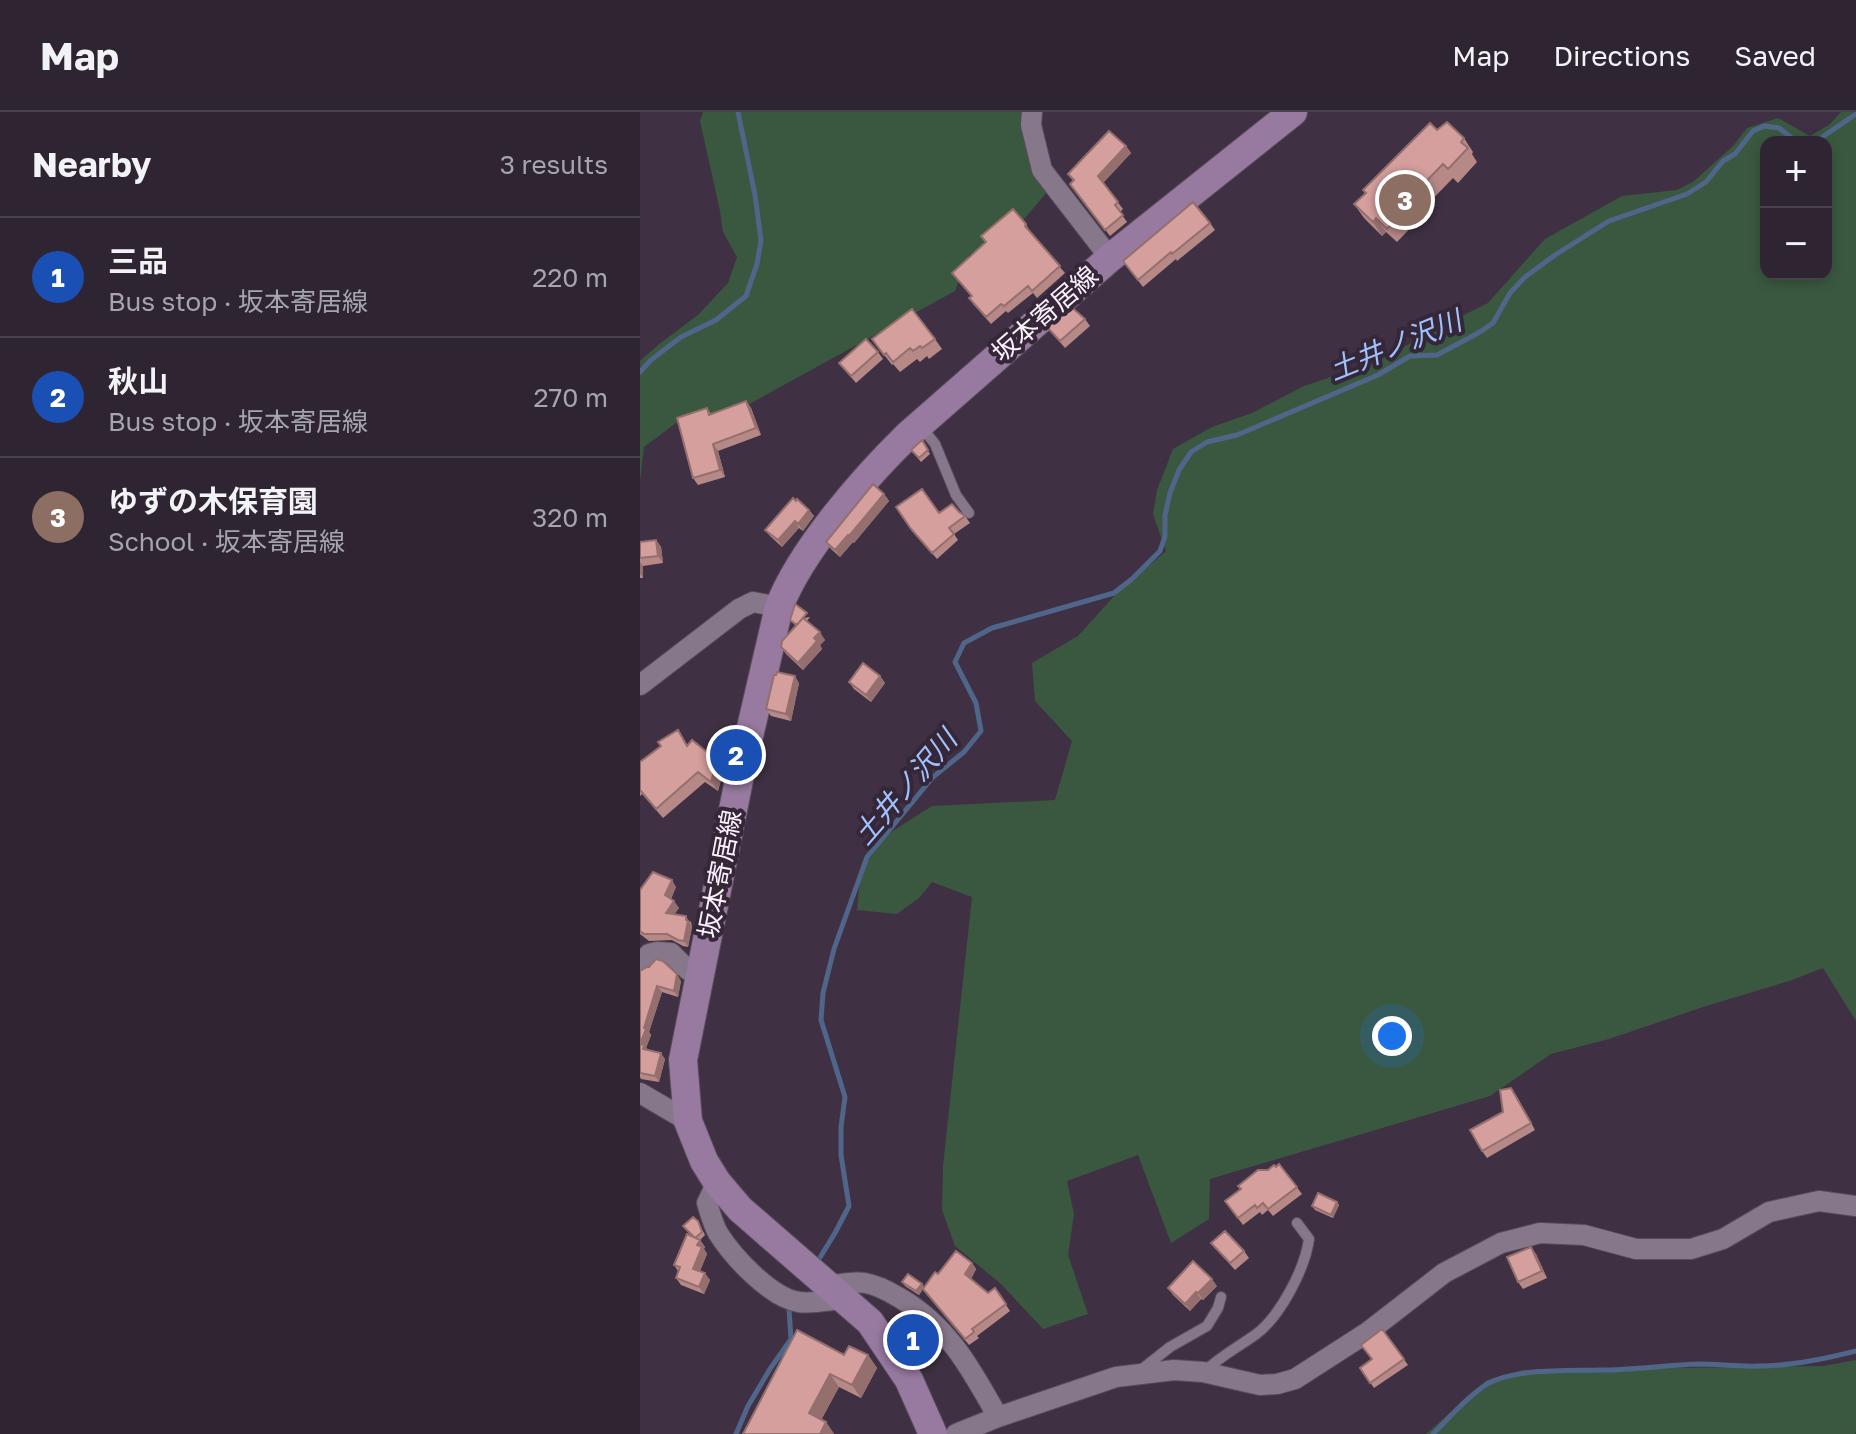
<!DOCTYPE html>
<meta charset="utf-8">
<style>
:root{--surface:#2f2532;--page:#3b313e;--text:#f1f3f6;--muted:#a7a5ac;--line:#4a424d;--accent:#bca0f2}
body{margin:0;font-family:"Golos Text","Noto Sans JP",sans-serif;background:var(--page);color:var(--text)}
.controls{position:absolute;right:24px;top:24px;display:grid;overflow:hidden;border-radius:16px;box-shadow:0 4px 12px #0003}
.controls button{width:72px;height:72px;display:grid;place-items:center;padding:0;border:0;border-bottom:2px solid var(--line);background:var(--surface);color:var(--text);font:40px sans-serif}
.you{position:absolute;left:752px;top:924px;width:28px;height:28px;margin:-20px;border:6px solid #fff;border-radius:50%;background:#1a73e8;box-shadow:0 0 0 12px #1a73e833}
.badge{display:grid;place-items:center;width:52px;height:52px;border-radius:50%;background:var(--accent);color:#fff;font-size:26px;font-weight:700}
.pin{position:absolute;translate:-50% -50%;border:4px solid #fff;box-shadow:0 2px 8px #0006}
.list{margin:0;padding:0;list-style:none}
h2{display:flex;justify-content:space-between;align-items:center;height:104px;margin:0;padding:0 32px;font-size:34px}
h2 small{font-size:26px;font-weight:400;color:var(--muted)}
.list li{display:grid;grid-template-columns:52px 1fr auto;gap:24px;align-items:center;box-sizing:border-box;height:120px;padding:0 32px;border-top:2px solid var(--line)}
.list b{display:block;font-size:30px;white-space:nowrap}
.list p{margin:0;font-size:26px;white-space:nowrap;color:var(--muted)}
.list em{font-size:26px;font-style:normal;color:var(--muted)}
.map{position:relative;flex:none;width:1216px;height:1322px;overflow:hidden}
header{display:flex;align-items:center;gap:48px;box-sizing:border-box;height:112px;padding:0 40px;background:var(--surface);border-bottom:2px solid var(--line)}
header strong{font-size:38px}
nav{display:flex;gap:44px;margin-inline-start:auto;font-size:28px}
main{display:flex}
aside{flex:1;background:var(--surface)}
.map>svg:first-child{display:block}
.green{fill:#3a5840;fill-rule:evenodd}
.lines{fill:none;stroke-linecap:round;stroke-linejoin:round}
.stream{stroke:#50658a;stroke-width:5}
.lane-casing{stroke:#594d5c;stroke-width:12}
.street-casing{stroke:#594d5c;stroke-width:22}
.secondary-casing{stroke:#594d5c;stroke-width:30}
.lane{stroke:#87778b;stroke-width:10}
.street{stroke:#87778b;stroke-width:20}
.secondary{stroke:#987aa0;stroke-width:28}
.wall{fill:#b68987}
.shaded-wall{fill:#946f6e}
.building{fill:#d49f9d;stroke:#946f6e;stroke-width:2}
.labels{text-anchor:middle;stroke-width:8;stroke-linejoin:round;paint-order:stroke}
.street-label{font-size:26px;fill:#faf1fc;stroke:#352738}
.water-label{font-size:28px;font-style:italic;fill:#9fc2ff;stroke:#352738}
</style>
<header>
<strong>Map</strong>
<nav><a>Map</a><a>Directions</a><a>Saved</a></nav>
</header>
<main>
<aside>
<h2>Nearby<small>3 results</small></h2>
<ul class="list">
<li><span class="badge" style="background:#1a4fb4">1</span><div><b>三品</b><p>Bus stop · 坂本寄居線</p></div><em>220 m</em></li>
<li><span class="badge" style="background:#1a4fb4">2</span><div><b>秋山</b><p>Bus stop · 坂本寄居線</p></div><em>270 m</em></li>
<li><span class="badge" style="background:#8d6e63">3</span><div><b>ゆずの木保育園</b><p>School · 坂本寄居線</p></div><em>320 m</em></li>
</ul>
</aside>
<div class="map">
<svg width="1216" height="1322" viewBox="0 0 1216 1322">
<rect width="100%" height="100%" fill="#3f3143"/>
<path class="green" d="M63 0H383L407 80 379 113 329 143 315 179 102 296 36 311 4 335 0 369V249L18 233 58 203 88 171 97 145 83 120 80 99 60 9Z
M1201 0H1216V909L1183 856 1152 868 1066 894 969 927 911 942 850 984 570 1067 569 1107 531 1131 498 1043 427 1069 434 1102 428 1143 448 1202 403 1217 361 1172 315 1134 302 1098 303 1054 332 785 292 770 279 786 257 802 217 798 221 757 248 722 292 694 415 688 432 629 395 589 392 551 438 524 476 482 526 439 513 402 517 378 533 337 572 315 612 301 664 274 736 250 804 213 848 191 905 127 982 84 1037 78 1053 70 1093 34 1107 16 1138 6 1170 24 1189 13ZM1126 30H1186V162H1126Z
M1216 1248V1320L1215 1322H786L847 1268 882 1258 1183 1254Z"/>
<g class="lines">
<path class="stream" d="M1175 30 1216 2
M0 260 11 248 41 225 76 208 106 184 117 152 121 128 115 83 98 0
M176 1152 195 1121 209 1094 201 1043V1015L205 985 181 908 183 881 194 837 227 745 293 665 324 640 341 619 336 591 315 550 324 531 352 516 474 481 492 467 520 439 525 424V403L530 381 539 358 551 340 567 330 597 323 738 263 770 244 797 243 840 220 853 211 870 181 885 165 915 143 969 109 1047 82 1066 70 1083 49 1095 42 1113 19 1124 14 1139 16 1157 30
M96 1322 108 1294 130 1257 151 1227 149 1197 153 1192
M793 1322C810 1305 827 1285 847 1272 875 1256 929 1259 961 1258 994 1258 1026 1253 1059 1252 1079 1252 1099 1255 1120 1254 1152 1254 1185 1247 1216 1239"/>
<g class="lane-casing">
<path id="lane" d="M280 313 295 332 316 383 329 401
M501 1258 530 1235 567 1214 578 1196 581 1185
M565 1259C581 1244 598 1235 615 1223 640 1205 665 1157 669 1127L657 1111"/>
</g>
<g class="street-casing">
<path id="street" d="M392 0 391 13 402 58 470 146
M0 573 99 497 113 490 139 495
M0 855 9 842 17 840 31 841 48 858 60 862
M0 981 48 1009
M77 1070 67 1091C70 1101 73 1112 78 1121 93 1145 131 1186 159 1190 173 1192 189 1188 204 1187
M188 1174C200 1172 213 1169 225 1171 237 1173 250 1180 260 1186 309 1215 331 1257 358 1305
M316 1322 358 1305 476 1265 534 1258 563 1260 620 1273 637 1272 655 1267 728 1220 804 1161 861 1131 900 1121 944 1123 996 1137H1051L1083 1127 1129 1100 1179 1089 1216 1094"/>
</g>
<g class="secondary-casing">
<path id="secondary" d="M293 1322 269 1268 230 1210 100 1097 77 1070 64 1049 48 1009 43 948 100 663 139 495C161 438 224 366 268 323L470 146 653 0"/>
</g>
<use href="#lane" class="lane"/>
<use href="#street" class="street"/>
<use href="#secondary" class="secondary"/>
</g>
<path class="wall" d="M797 18 824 26 833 40 832 42 837 50 818 71 813 66 779 101 781 105 757 130 746 120 742 124 724 106 714 92 725 81 723 78Z
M486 34 491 41 463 71 483 97 480 100 487 110 470 124 430 72 433 69 428 62Z
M570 111 575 118 537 149 536 147 503 175 483 149Z
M386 112 390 120 425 161 397 186 393 181 368 201 366 199 351 212 334 193 329 186 331 184 312 161 346 131 341 124Z
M445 207 450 214 425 236 406 214Z
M232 227H295L302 237 289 247 287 244 280 250 277 247 260 260 253 252 252 253Z
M238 240 243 247 216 271 199 251Z
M106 289 111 296 121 323 78 339 85 365 58 373 53 366 67 296 71 302Z
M282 328 290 342 281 350 271 338Z
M244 382 249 389 214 431 213 430 200 445 191 437 186 430Z
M256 395 299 401 319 400 325 404 330 411 314 422 318 428 297 447 276 423Z
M169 398 174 404 163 419 159 416 142 435 130 424 125 418Z
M16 428 21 435 23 451 3 454V466H0V430Z
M170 505 167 509 185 528 180 533 182 537 163 558 146 542 141 535 156 514 150 508Z
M240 564 245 571 231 590 214 577 209 570Z
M159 571 151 609 131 604 126 597Z
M48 633 84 657 78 679 65 670 23 706 2 682 0 684V650Z
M36 775 31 787 39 796 34 802 51 810 52 815 48 835 43 834 32 828 9 829 0 822V778Z
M0 859 41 869 38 885 22 880 9 920 11 923 6 936 25 947 19 970 1 967 0 965Z
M876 983 895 1018 847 1046 842 1039 863 1000Z
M639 1052 662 1082 633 1104 628 1098 622 1103 620 1100 603 1113 585 1089 628 1058Z
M697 1090 699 1093 693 1106 675 1098 672 1094Z
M58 1109 65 1123 60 1128 65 1135 64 1137 67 1142 60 1159 70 1168 64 1182 41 1173 36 1166 38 1159 34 1153 52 1125 43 1114Z
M571 1131 604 1139 609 1146 595 1158Z
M896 1142 907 1166 883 1177 878 1170Z
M332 1151 336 1157 331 1167 348 1181 355 1176 370 1199 337 1224 339 1226 329 1233 283 1177 279 1183 265 1174 262 1170 282 1172 284 1175 298 1162Z
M577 1174 563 1188 561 1187 550 1199 533 1183 528 1176Z
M742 1217 768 1253 734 1276 720 1256 732 1247Z
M204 1243H228L237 1256 221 1286 199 1275 181 1308 186 1310 194 1322H103Z"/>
<path class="shaded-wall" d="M486 34 491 41 463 71 458 64Z
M736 106 746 120 742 124 733 110Z
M106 289 111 296 121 323 116 316Z
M73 332 78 339 85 365 80 358Z
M244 382 249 389 214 431 209 424Z
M169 398 174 404 163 419 158 412Z
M155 409 159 416 142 435 138 428Z
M208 423 213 430 200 445 195 438Z
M16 428 21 435 23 451 18 444Z
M0 450 3 454V466L0 462Z
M180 520 185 528 180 533 182 537 163 558 158 551 174 526Z
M155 564 159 571 151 609 146 602Z
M240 564 245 571 231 590 226 583Z
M77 648 84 657 78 679 71 670Z
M32 768 36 775 30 789 25 783Z
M34 789 39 796 31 807 26 801Z
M46 804 52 815 48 835 44 829Z
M37 862 41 869 38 885 34 879Z
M17 874 22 880 9 920 11 923 6 936 9 940 8 943 0 932 4 916Z
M21 941 25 947 19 970 15 964Z
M697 1090 699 1093 693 1106 691 1103Z
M60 1128 65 1135 64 1137 67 1142 58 1164 53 1157 57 1133Z
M891 1135 896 1142 907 1166 902 1159Z
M332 1151 336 1157 330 1169 325 1162Z
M65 1161 70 1168 64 1182 59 1175Z
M572 1167 577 1174 563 1188 558 1181Z
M282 1172 284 1176 279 1183 276 1179Z
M556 1180 561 1187 550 1199 545 1192Z
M228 1243 237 1256 221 1286 212 1273Z
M190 1262 199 1275 178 1314 169 1301Z
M186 1310 194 1322H180Z"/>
<path class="building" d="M807 10 824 26 821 30 828 36 808 57 803 52 768 88 772 91 747 117 736 106 733 110 714 92 726 81 723 78 790 11 797 18Z
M469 19 486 34 458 64 478 90 475 93 483 103 465 118 430 72 434 68 428 62Z
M553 90 570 111 532 142 531 140 498 168 483 149Z
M373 97 386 112 385 114 420 154 392 179 388 174 364 194 361 192 346 205 329 186 332 184 312 161 346 130 341 124Z
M429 193 445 207 420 229 406 214Z
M272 197 295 227 282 236 280 234 273 239 270 236 253 250 246 241 244 243 232 227Z
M226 227 238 240 211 264 199 251Z
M106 289 116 316 73 332 80 358 53 366 37 306 67 296 69 303Z
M282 328 288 338 279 346 271 338Z
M233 372 244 382 209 424 208 423 195 438 186 430Z
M282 377 299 401 312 392 319 400 325 404 309 416 314 422 292 441 271 417 256 395Z
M153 386 156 389 157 387 169 398 158 412 155 409 138 428 125 418Z
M16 428 18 444 0 446V430Z
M155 492 167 501 157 513 150 508Z
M163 506 180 520 174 526 177 529 158 551 141 535 142 529Z
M223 551 240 564 226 583 209 570Z
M137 560 155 564 146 602 126 597 134 563H136Z
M38 618 47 634 52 628 77 648 71 670 58 660 16 697 0 678V650L21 634 18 630Z
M13 760 32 768 25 783 34 789 26 801 46 804V808L48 809 44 829 38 828 27 822H4L0 819V778Z
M16 847 23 849 37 862 34 879 17 874 4 916 6 917 0 932V859L7 855H9Z
M0 932 4 933 3 937 21 941 15 964 0 961Z
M871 976 891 1011 842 1039 830 1018 863 1000 860 978Z
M639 1052 657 1075 628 1097 623 1091 617 1096 615 1093 598 1106 585 1089 601 1077 598 1074 618 1058H628L634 1053 636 1055Z
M678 1081 697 1090 691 1103 672 1094Z
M53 1105 58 1109 62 1120 55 1126 43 1114Z
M585 1119 604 1139 590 1151 571 1131Z
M47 1122 60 1128 57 1133 62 1135 53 1157 65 1161 59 1175 36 1166 40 1155 34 1153Z
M891 1135 902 1159 878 1170 867 1145Z
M316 1139 332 1151 325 1162 348 1181 355 1176 366 1192 332 1217 334 1220 325 1227 283 1177 295 1160 298 1162Z
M553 1149 572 1167 558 1181 556 1180 545 1192 528 1176Z
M268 1162 282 1172 276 1179 262 1170Z
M742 1217 764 1247 730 1271 720 1256 732 1247 721 1233Z
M157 1218 204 1243 209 1234 228 1243 212 1273 190 1262 169 1301 186 1310 180 1322H103Z"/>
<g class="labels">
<g class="street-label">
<text transform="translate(405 202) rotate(-41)" y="9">坂本寄居線</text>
<text transform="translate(80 762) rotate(-79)" y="9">坂本寄居線</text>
</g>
<g class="water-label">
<text transform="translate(755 233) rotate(-22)" y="10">土井ノ沢川</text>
<text transform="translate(265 675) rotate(-49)" y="10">土井ノ沢川</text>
</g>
</g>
</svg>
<div class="controls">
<button>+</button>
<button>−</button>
</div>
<div class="you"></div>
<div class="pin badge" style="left:273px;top:1228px;background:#1a4fb4">1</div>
<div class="pin badge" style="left:96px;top:643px;background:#1a4fb4">2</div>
<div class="pin badge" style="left:765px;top:88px;background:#8d6e63">3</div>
</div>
</main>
